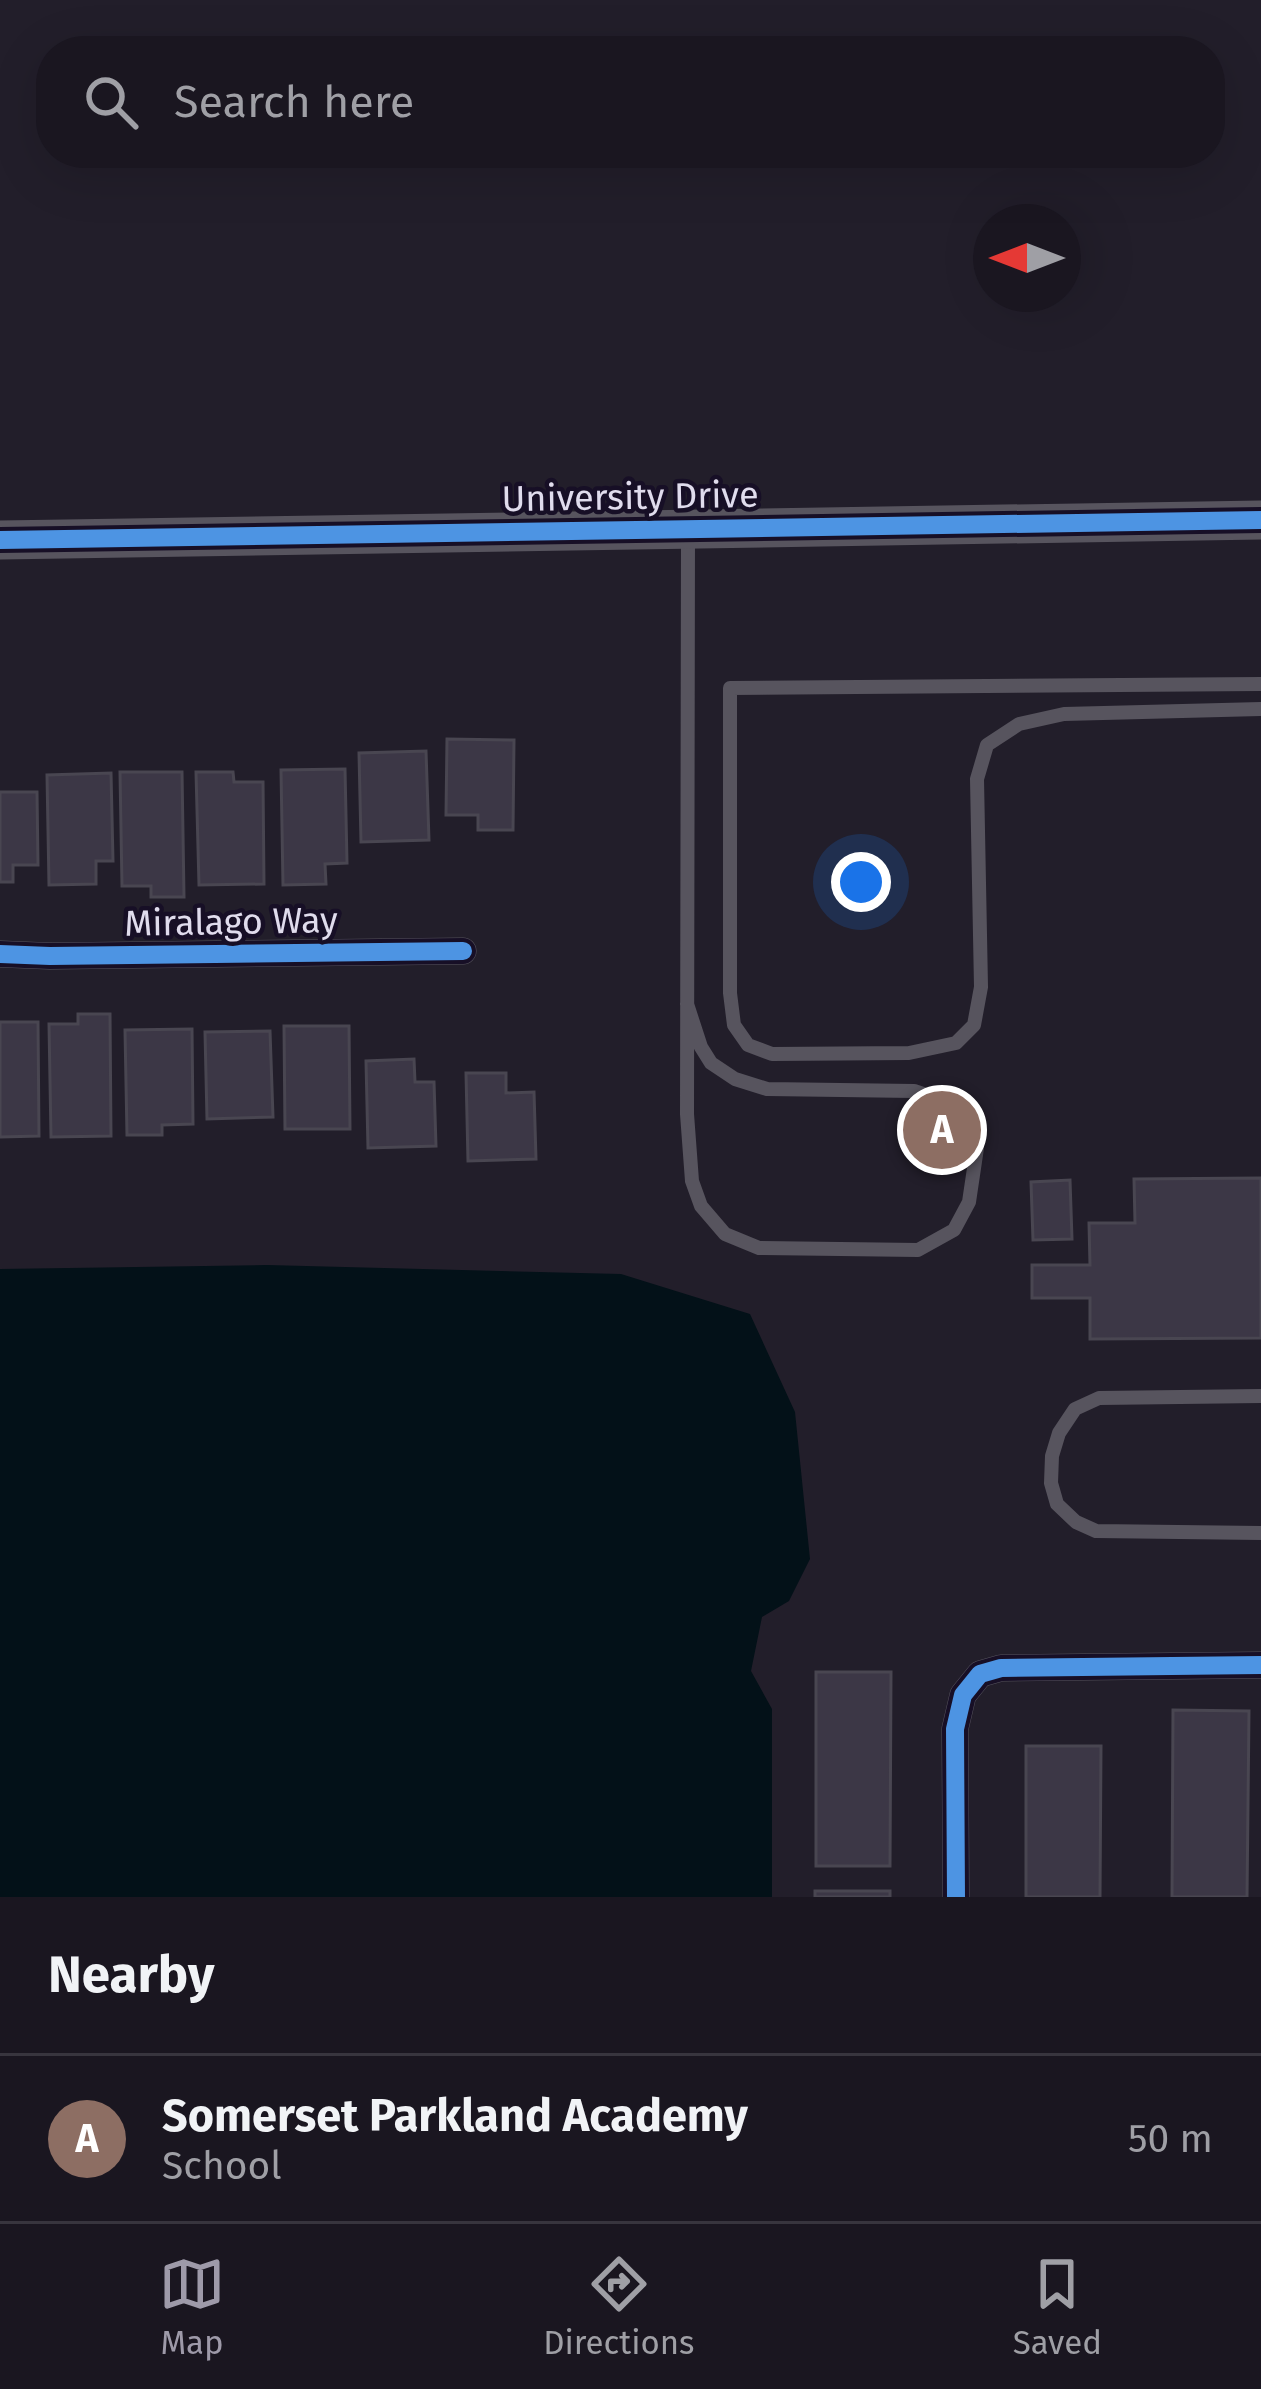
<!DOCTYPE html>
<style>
:root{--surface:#1a1620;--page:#231f29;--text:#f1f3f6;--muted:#9f9fa5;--line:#38353e;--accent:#9e9aa9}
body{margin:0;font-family:"Fira Sans",sans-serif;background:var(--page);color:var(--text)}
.compass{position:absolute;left:973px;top:204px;width:108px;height:108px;border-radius:50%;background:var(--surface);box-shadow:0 12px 48px #0002;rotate:270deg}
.you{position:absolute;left:861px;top:882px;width:42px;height:42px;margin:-30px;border:9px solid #fff;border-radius:50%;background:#1a73e8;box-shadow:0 0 0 18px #1a73e833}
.badge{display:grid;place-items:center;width:78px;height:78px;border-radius:50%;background:var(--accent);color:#fff;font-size:39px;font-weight:700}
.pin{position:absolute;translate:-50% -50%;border:6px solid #fff;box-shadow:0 3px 12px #0006}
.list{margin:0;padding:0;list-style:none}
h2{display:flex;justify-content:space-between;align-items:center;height:156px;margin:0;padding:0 48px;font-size:51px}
h2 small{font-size:39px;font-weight:400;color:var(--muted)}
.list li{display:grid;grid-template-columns:78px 1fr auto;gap:36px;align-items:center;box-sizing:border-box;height:168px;padding:0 48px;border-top:3px solid var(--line)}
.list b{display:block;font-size:45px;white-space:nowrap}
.list p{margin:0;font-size:39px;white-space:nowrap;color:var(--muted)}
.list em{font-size:39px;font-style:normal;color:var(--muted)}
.icon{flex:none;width:66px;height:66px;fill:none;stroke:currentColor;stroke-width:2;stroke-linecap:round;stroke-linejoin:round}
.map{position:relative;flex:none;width:1261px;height:1897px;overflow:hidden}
.search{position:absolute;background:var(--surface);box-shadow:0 12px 48px #0002;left:36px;right:36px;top:36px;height:132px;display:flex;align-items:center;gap:30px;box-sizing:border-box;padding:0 42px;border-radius:48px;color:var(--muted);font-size:45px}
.sheet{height:324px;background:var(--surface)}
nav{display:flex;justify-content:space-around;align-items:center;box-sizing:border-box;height:168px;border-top:3px solid var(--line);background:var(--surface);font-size:33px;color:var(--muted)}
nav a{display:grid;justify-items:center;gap:6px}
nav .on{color:var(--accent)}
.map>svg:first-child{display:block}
.water{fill:#031118}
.building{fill:#3c3746;stroke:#494651;stroke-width:3}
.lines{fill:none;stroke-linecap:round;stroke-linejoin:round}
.service{stroke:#57545e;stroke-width:14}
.minor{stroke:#57545e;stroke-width:27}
.secondary{stroke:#57545e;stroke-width:39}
.cycleway-casing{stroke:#170f26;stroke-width:26}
.cycleway{stroke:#4d94e3;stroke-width:18}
.labels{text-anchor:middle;stroke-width:9;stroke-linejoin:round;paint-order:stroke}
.street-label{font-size:36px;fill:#e0dced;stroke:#170f26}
</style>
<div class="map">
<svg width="1261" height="1897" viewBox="0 0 1261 1897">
<rect width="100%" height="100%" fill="#221e2a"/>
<path class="water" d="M267 1265 621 1274 750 1314 795 1412 810 1559 789 1601 762 1617 751 1671 772 1709V1897H0V1269Z"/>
<path class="building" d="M447 739 514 740 513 830H478V815H446Z
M426 751 429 840 361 842 359 753Z
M345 769 347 863 325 864 326 884 283 885 281 770Z
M120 772H182L184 897H151V886H122Z
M196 772H233L234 782H263L264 884 199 885Z
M111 773 113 861H96V884L49 885 47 775Z
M0 792H37L38 865H13V882H0Z
M78 1014H110L111 1136 51 1137 49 1024H78Z
M0 1022H38L39 1136 0 1137Z
M284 1026H349L350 1129H285Z
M192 1029 193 1124 162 1125V1135H127L125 1030Z
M270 1031 273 1117 207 1119 205 1032Z
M414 1059 415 1082H434L436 1146 368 1148 366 1061Z
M466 1073H506V1093L534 1092 536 1159 468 1161Z
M1261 1178V1338L1090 1339V1298H1032V1265H1090L1089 1223H1135L1134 1179Z
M1070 1180 1072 1239 1033 1240 1031 1182Z
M816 1672H891L890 1866H816Z
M1173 1710 1249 1711 1247 1897H1172Z
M1026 1746H1101L1100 1897H1026Z
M815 1891H890V1897H815Z"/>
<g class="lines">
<path class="service" d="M1261 684 730 688V993L734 1025 748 1045 772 1054 909 1053 956 1043 974 1025 981 987 977 779 987 745 1019 724 1064 714 1261 709
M687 1004 701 1047 711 1063 735 1079 767 1089 914 1091 941 1100 966 1121 977 1148 969 1202 954 1230 918 1250 759 1248 725 1234 701 1206 692 1181 687 1114 688 533
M1261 1396 1099 1398 1075 1409 1059 1433 1052 1456 1051 1483 1057 1504 1076 1522 1096 1531 1261 1533"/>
<path class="minor" d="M0 954 50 956 463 951
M956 1897 955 1729 963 1695 980 1674 1001 1668 1261 1665"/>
<path class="secondary" d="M0 540 1261 520"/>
<g class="cycleway-casing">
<path id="cycleway" d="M0 540 1261 520
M0 954 50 956 463 951
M956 1897 955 1729 963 1695 980 1674 1001 1668 1261 1665"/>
</g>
<use href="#cycleway" class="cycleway"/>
</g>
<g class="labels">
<g class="street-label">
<text transform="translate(630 496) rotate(-1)" y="13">University Drive</text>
<text transform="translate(231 921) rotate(-1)" y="13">Miralago Way</text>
</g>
</g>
</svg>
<svg class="compass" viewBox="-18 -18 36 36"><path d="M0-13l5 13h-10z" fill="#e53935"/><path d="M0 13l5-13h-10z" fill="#9f9fa5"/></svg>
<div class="you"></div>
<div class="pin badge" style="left:942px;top:1130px;background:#8d6e63">A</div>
<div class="search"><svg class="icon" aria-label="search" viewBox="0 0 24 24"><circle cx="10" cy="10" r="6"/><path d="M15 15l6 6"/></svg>Search here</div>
</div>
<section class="sheet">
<h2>Nearby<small></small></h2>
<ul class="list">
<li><span class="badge" style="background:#8d6e63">A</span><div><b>Somerset Parkland Academy</b><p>School</p></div><em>50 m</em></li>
</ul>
</section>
<nav>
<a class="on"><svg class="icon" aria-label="map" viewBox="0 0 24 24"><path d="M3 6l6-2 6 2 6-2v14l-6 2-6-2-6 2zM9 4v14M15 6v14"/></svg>Map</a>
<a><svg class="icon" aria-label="directions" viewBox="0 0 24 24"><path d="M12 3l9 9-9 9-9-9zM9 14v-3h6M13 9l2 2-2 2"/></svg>Directions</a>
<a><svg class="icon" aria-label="saved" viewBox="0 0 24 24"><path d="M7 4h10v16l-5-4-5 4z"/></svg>Saved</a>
</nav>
